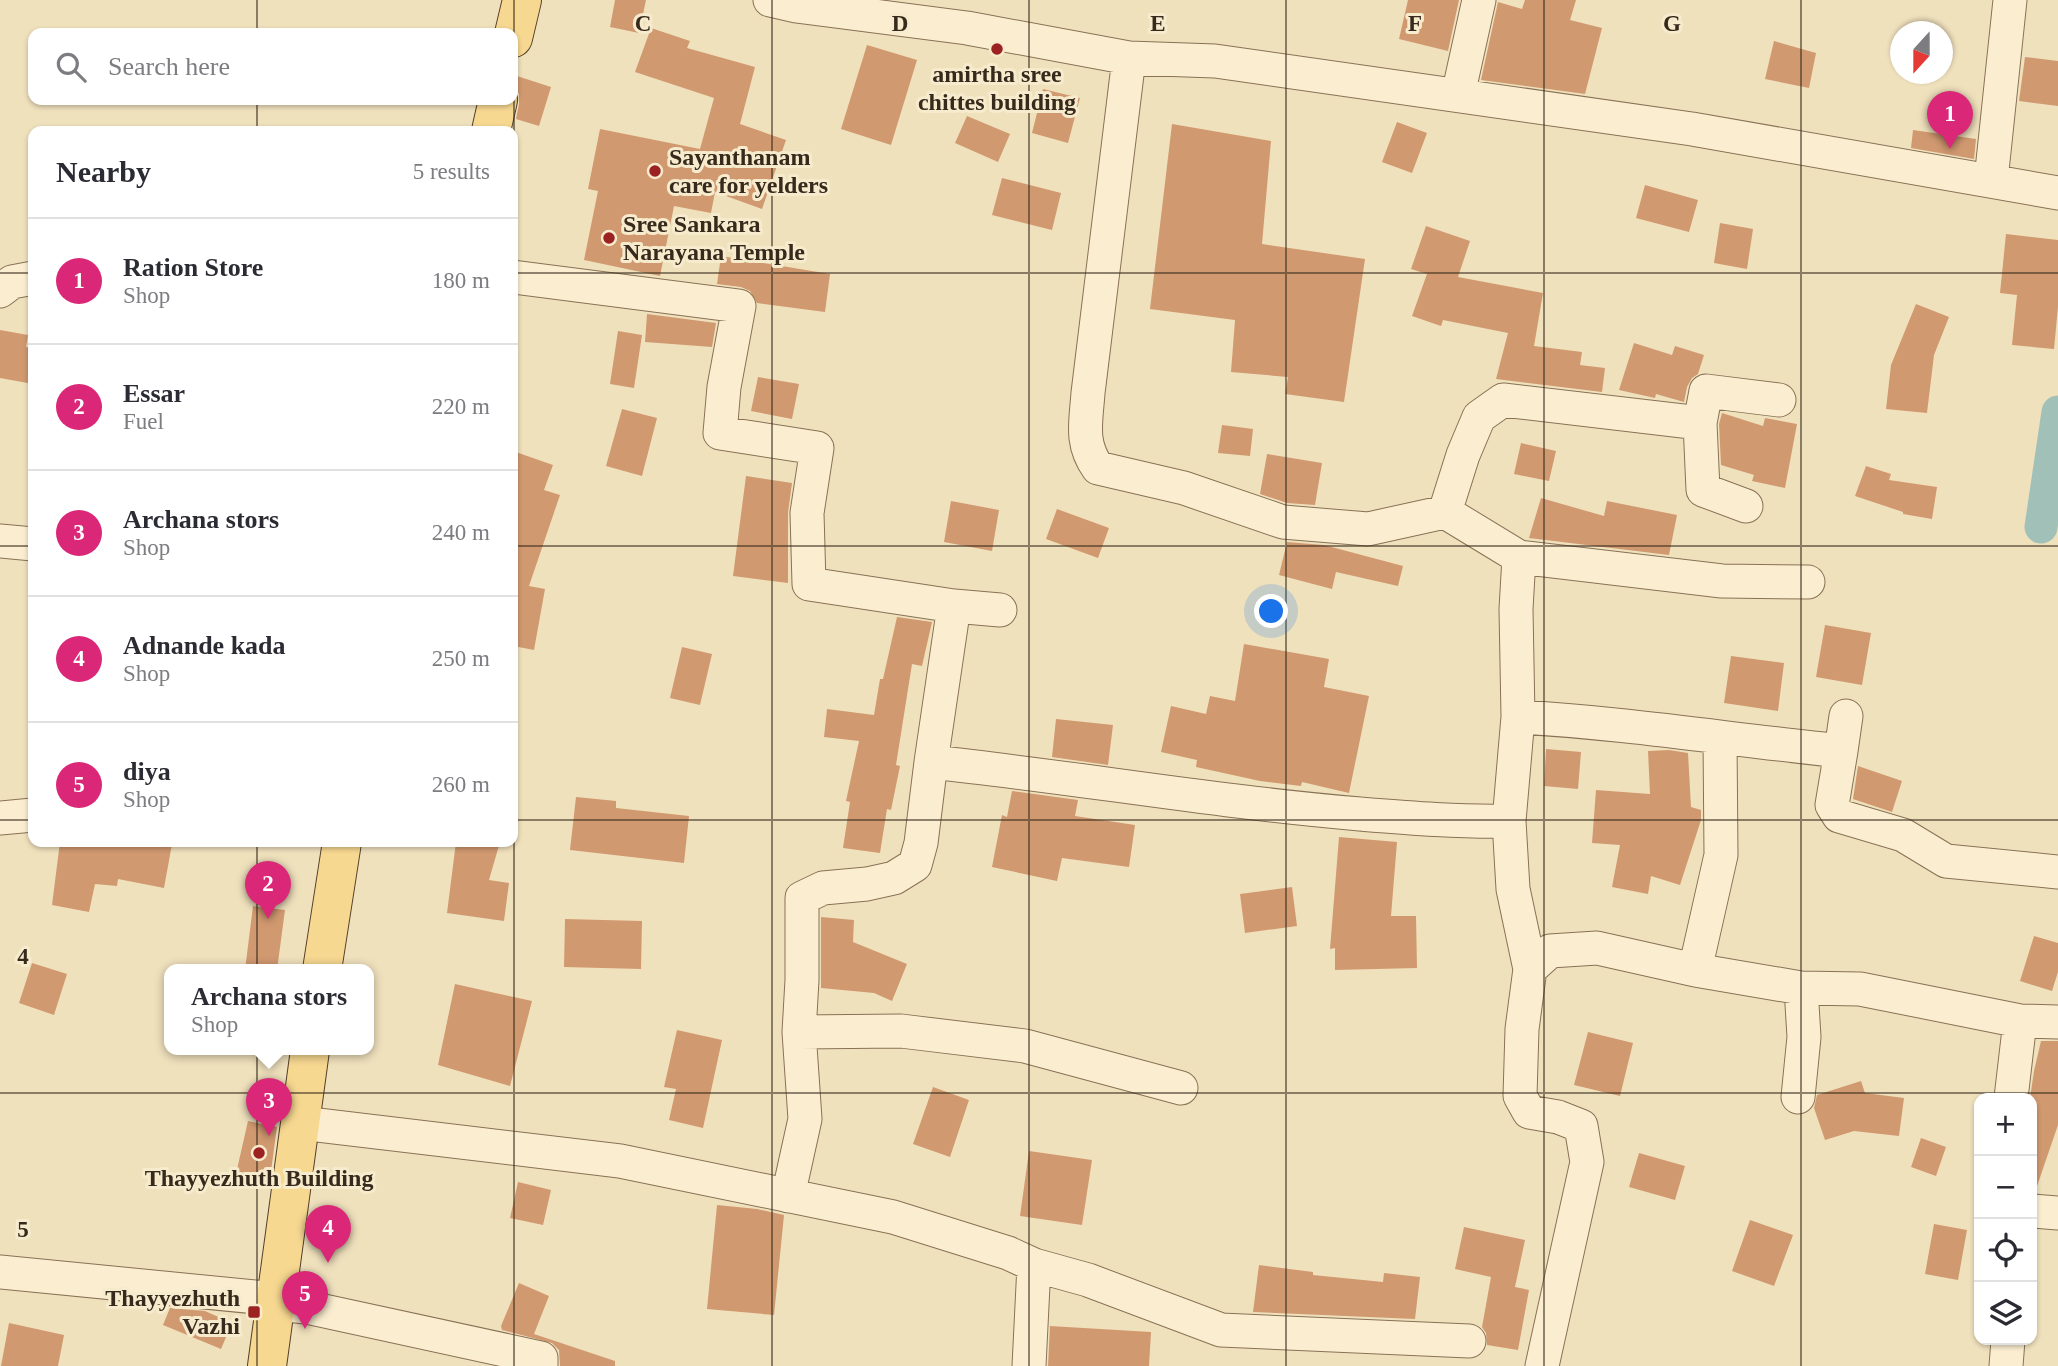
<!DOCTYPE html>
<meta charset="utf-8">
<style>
:root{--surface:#fff;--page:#f2f2f3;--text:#2b2b33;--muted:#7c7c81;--line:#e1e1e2;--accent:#db2777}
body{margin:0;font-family:Georgia,serif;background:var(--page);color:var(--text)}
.controls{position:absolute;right:21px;bottom:21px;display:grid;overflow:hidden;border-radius:14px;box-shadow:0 2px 5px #0004}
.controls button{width:63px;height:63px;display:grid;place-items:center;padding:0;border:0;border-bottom:2px solid var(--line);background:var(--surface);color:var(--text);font:35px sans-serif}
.compass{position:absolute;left:1890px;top:21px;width:63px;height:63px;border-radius:50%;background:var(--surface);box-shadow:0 2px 5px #0004;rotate:201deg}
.you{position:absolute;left:1272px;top:612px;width:24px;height:24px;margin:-18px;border:5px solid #fff;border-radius:50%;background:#1a73e8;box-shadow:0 0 0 10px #1a73e833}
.badge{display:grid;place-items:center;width:46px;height:46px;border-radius:50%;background:var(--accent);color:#fff;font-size:23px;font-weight:700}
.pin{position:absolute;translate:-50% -58px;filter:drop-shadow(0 2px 4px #0008)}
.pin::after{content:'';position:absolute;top:37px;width:24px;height:21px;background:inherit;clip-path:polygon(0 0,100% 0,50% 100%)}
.popup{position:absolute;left:164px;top:964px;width:210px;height:91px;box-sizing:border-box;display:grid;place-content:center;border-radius:14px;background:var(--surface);filter:drop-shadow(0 2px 5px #0005);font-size:23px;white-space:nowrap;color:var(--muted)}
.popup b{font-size:26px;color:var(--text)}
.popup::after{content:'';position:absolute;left:50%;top:100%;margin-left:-14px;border:14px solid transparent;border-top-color:var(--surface)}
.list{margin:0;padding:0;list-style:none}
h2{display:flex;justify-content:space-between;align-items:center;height:91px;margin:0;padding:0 28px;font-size:30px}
h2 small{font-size:23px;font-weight:400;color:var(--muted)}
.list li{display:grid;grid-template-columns:46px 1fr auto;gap:21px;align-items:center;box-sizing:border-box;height:126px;padding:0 28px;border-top:2px solid var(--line)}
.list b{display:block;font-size:26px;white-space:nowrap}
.list p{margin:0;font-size:23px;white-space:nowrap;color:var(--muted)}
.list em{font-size:23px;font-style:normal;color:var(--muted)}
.icon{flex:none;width:38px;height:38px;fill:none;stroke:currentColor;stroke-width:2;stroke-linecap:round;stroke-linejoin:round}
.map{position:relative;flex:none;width:2058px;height:1366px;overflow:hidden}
.search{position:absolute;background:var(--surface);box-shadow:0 2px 5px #0004;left:28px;top:28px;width:490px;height:77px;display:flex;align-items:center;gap:18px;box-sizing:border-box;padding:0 24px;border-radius:14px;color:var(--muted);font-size:26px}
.panel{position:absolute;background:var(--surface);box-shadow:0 2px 5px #0004;left:28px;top:126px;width:490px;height:721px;border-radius:14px}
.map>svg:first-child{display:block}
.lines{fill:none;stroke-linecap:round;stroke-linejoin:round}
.canal{stroke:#a1c1b8;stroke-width:33}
.building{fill:#d19970}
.minor-casing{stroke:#897155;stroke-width:35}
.major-casing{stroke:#563f2a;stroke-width:40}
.minor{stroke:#fbeed0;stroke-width:33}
.major{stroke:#f7d891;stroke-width:38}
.grid{fill:none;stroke:#37291b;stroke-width:2;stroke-opacity:0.55}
.poi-dot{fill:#9c2222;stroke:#f7ebcd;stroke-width:2.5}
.labels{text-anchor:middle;stroke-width:6;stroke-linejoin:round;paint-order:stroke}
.poi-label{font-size:24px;font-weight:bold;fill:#37291b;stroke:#f7ebcd}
.grid-label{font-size:23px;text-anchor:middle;font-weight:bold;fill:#37291b;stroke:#f7ebcd;stroke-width:6;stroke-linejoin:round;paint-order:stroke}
</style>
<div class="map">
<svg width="2058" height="1366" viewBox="0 0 2058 1366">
<rect width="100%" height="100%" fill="#f0e1bd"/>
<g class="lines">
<path class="canal" d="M2041 527 2058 412"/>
</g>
<path class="building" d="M615 0H646L639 33 610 27Z
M1408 0H1459L1448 51 1399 39Z
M1525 0H1576L1570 20 1602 28 1585 94 1481 80 1498 2 1522 9Z
M651 28 690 41 687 48 755 67 740 124 786 140 762 209 715 192 711 213 674 206 660 276 584 260 598 191 588 189 600 129 700 149 714 98 635 72Z
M1774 41 1816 53 1809 88 1765 79Z
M867 45 917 60 891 145 841 129Z
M2025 57 2058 61V106L2019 101Z
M517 76 551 87 539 126 516 119 519 104V94L514 85Z
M1043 89 1080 98 1068 143 1032 133Z
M967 116 1010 134 998 162 955 143Z
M1397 122 1427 133 1412 173 1382 162Z
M1172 124 1271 141 1262 244 1365 259 1344 402 1285 394 1288 377 1231 372 1235 320 1150 309Z
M1913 130 1976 139 1974 159 1911 148Z
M1002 178 1061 193 1052 230 992 215Z
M1645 185 1698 200 1689 232 1636 218Z
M1720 223 1753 229 1747 269 1714 263Z
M1426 226 1470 241 1458 277 1543 293 1534 346 1582 352 1580 365 1605 368 1602 392 1496 379 1508 333 1443 320 1441 326 1412 316 1427 274 1411 269Z
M2006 234 2058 240V307L2054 349 2012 345 2017 295 2000 293Z
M721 256 830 274 825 312 757 303 750 291 741 287 717 284Z
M1916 304 1949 317 1934 355 1927 413 1886 409 1891 365Z
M647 314 716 323 712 347 645 342Z
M0 330 28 335 26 347 33 348V384L0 378Z
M618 331 642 335 634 388 610 384Z
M1634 343 1672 355 1675 346 1704 355 1698 374 1692 378 1687 387 1684 402 1656 394 1655 398 1619 390Z
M758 377 799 384 792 419 751 411Z
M622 409 657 418 642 476 606 466Z
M1722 413 1763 426 1765 418 1797 424 1785 488 1752 481 1754 475 1721 465 1719 424Z
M1222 425 1253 429 1250 456 1218 453Z
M1521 443 1556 451 1549 481 1514 474Z
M513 451 553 465 544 490 560 495 529 586 545 589 534 650 513 646Z
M1267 454 1322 463 1315 505 1287 503 1260 494Z
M1866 466 1891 474 1889 480 1937 487 1932 519 1903 514V512L1855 496Z
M746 476 792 483 788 513V583L733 576Z
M1541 498 1604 516 1607 501 1677 515 1669 555 1529 538Z
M951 501 999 510 992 551 944 542Z
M1057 509 1109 528 1098 558 1046 539Z
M1287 542 1324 545 1403 566 1398 586 1336 572 1332 589 1279 575Z
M897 617 932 622 922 666 912 664 896 765 900 766 891 810 887 809 880 853 843 848 850 802 846 801 859 741 824 737 827 709 874 715 880 679H883Z
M1825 625 1871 633 1862 685 1816 677Z
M1244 644 1329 659 1324 687 1369 696 1349 793 1302 782 1301 786 1260 781 1196 767 1197 760 1161 752 1171 706 1206 714 1210 696 1235 701Z
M682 647 712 654 700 705 670 698Z
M1731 656 1784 663 1778 711 1724 703Z
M1056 719 1113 725 1108 765 1052 757Z
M1546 749 1581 752 1578 789 1544 786Z
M1669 750 1688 753 1691 807 1701 810V820L1680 885 1651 876 1648 894 1612 887 1620 845 1592 843 1596 790 1650 794 1648 751Z
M1858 766 1902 781 1892 812 1853 799Z
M1012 791 1078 800 1075 816 1135 825 1129 867 1062 858 1057 881 992 867 1002 815 1007 817Z
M576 797 616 801V808L689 816 684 863 570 850Z
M1339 837 1397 842 1391 916H1416L1417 968 1335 970V948L1330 949Z
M60 842H159L172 844 164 888 118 879 117 886 95 884 89 912 52 905Z
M456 842H500L489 880 509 883 504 921 447 913Z
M1292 887 1297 926 1245 933 1240 894Z
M253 906 285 910 277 970H245Z
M821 917 854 920 853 942 907 964 892 1001 874 993 821 988Z
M565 919 642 921 641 969 564 967Z
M2034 936 2058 943V972L2052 991 2020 981Z
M32 963 67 974 54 1015 19 1003Z
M455 984 532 1001 510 1086 438 1065Z
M677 1030 722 1040 703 1128 669 1120 676 1089 664 1087Z
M1588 1032 1633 1043 1620 1096 1574 1085Z
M2041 1041H2058V1125L2036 1189H2032L2030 1098 2034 1071Z
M1861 1081 1865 1093 1904 1098 1899 1136 1854 1131 1825 1140 1814 1108 1817 1095Z
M933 1087 969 1100 950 1157 913 1144Z
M248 1121 277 1127 269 1186 235 1178Z
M1921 1138 1946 1147 1936 1176 1911 1167Z
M1029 1151 1092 1160 1082 1225 1020 1216Z
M1639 1153 1685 1166 1675 1200 1629 1187Z
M518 1182 551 1190 543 1225 510 1218Z
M717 1205 757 1209 784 1215 774 1315 707 1309Z
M1750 1220 1793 1235 1774 1286 1732 1271Z
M1934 1224 1967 1230 1958 1280 1925 1274Z
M1464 1227 1525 1240 1515 1287 1529 1290 1518 1350 1487 1345 1486 1333 1482 1327 1491 1277 1455 1269Z
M1259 1265 1313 1272V1275L1383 1282 1384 1273 1420 1277 1415 1319 1253 1312Z
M519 1283 549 1296 534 1334 615 1361V1366H560L559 1350 552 1343 502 1330 501 1326Z
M170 1308 205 1311 232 1323 221 1349 163 1325Z
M9 1323 64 1335 58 1366H1Z
M1050 1326 1151 1332 1149 1366H1048Z"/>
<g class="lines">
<g class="minor-casing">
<path id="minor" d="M770 0 796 6 967 28 1129 58 1215 61 1692 129 2058 193
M1129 58 1088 393C1086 422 1080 443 1098 468L1184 488 1283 522 1368 529 1445 512 1519 557 1516 609 1518 717 1509 821 1513 889 1530 969 1522 1029 1520 1096 1529 1112 1558 1117 1581 1126 1587 1162 1542 1366
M1458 95 1479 0
M1991 180 2010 0
M513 277 739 306 724 387 720 433 817 448 807 513 809 584 954 606 931 762
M0 291 12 282 33 278
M1700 423 1706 391 1779 400
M1445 512 1463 455 1479 417 1503 400 1700 423 1703 490 1746 506
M0 541 33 544
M1519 557 1722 581 1808 582
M954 606 1000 610
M1518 717C1626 723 1733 740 1841 751L1846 716
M1841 751 1832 805 1839 816 1903 835 1946 861 2058 872
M0 818 33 815
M1530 969 1550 951 1597 948 1695 970 1801 988 1860 989 2020 1021 2058 1022
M1695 970 1721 855 1720 738
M799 1032 901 1031 1025 1046 1181 1088
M1798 1097 1804 1037 1801 988
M2011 1098 2020 1021
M301 1123 620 1161 893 1217 1008 1253 1034 1265 1088 1280 1221 1330 1469 1341
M788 1196 805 1119 799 1032 802 980V898L823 888 867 884 894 878 915 865 921 843 931 762C1074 777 1216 802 1360 814 1410 818 1459 822 1509 821
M2032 1211 2058 1213
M0 1272 276 1299
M276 1304 306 1307 541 1358V1366
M1029 1366 1034 1265
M2006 1366 2008 1340"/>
</g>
<g class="major-casing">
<path id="major" d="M513 38 522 0
M491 131 498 100
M322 970 342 842
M267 1366 310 1050"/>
</g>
<use href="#minor" class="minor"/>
<use href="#major" class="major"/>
</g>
<path class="grid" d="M257 0V33M514 0V1366M772 0V1366M1029 0V1366M1286 0V1366M1544 0V1366M1801 0V1366M257 100V131M0 273H33M513 273H2058M0 546H33M513 546H2058M0 820H33M513 820H2058M257 842V1366M0 1093H2058"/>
<g class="poi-dot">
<circle cx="997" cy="49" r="7"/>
<circle cx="655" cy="171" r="7"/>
<circle cx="609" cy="238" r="7"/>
<circle cx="259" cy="1153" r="7"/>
<rect x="247" y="1305" width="14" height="14" rx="3.5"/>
</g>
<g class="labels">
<g class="poi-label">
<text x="997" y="82">amirtha sree<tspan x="997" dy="28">chittes building</tspan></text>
<text x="669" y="165" text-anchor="start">Sayanthanam<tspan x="669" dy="28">care for yelders</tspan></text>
<text x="623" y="232" text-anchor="start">Sree Sankara<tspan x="623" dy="28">Narayana Temple</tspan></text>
<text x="259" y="1186">Thayyezhuth Building</text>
<text x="240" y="1306" text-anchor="end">Thayyezhuth<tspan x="240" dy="28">Vazhi</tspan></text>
</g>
</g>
<g class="grid-label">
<text x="643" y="31">C</text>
<text x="900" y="31">D</text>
<text x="1158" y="31">E</text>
<text x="1415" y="31">F</text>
<text x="1672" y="31">G</text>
<text x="23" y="964">4</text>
<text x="23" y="1237">5</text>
</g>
</svg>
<div class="controls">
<button>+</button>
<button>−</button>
<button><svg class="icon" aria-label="locate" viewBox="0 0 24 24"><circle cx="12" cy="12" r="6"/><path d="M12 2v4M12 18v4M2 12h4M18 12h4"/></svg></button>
<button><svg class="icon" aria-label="layers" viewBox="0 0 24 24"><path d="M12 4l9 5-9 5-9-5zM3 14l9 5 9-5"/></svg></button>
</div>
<svg class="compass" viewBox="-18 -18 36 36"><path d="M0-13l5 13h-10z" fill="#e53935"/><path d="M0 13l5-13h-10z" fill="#7c7c81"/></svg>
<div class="you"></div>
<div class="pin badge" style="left:1950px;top:149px">1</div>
<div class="pin badge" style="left:268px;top:919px">2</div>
<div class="pin badge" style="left:269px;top:1136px">3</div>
<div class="popup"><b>Archana stors</b>Shop</div>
<div class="pin badge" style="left:328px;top:1263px">4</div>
<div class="pin badge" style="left:305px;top:1329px">5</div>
<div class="search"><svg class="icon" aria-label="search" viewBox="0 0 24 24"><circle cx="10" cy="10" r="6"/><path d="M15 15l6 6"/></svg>Search here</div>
<section class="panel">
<h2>Nearby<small>5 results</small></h2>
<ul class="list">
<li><span class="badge">1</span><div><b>Ration Store</b><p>Shop</p></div><em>180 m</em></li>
<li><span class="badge">2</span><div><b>Essar</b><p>Fuel</p></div><em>220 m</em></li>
<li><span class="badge">3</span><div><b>Archana stors</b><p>Shop</p></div><em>240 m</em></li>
<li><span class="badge">4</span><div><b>Adnande kada</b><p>Shop</p></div><em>250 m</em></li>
<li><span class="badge">5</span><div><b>diya</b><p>Shop</p></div><em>260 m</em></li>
</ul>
</section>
</div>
